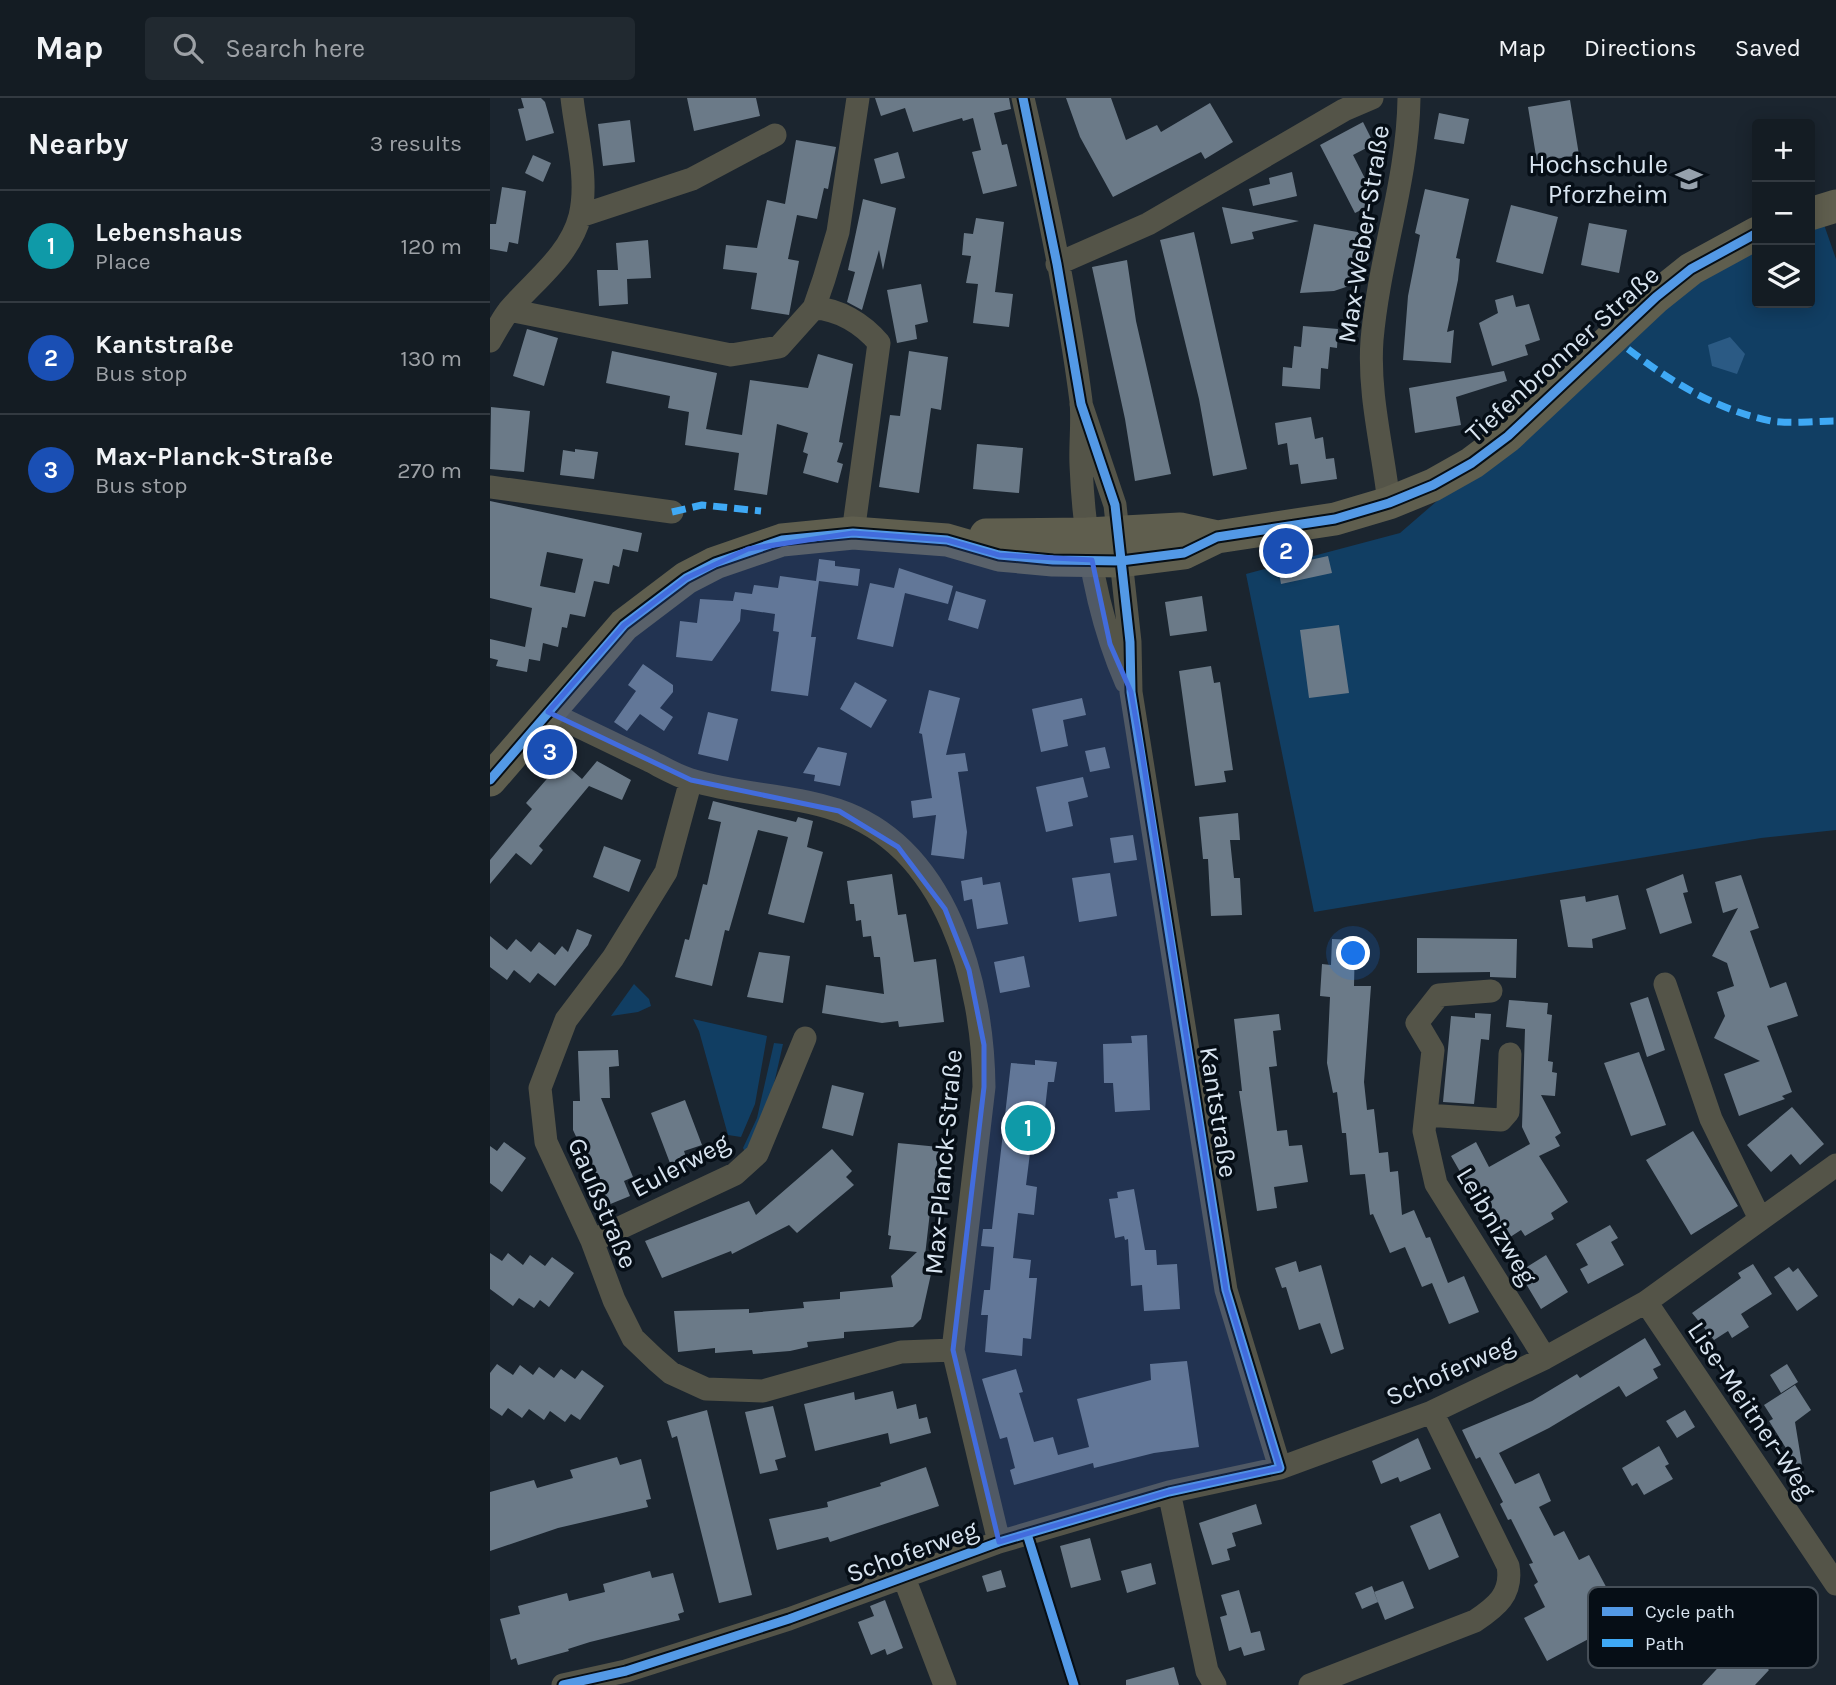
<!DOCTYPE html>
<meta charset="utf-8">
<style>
:root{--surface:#141c23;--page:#212930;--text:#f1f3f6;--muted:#9da1a6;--line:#333a41;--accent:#96a1ac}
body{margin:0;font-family:Karla,sans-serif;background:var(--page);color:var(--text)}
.controls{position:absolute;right:21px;top:21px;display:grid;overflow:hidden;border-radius:7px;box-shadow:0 4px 18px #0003}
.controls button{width:63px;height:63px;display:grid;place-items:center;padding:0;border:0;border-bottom:2px solid var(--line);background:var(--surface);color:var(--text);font:35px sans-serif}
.you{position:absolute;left:864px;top:856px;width:24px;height:24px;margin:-18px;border:5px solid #fff;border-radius:50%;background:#1a73e8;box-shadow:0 0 0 10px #1a73e833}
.badge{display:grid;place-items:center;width:46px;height:46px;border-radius:50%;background:var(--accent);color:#fff;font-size:23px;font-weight:700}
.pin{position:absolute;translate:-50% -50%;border:4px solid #fff;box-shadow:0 2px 7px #0006}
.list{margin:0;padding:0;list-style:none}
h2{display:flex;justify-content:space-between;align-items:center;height:91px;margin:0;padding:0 28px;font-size:30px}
h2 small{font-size:23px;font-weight:400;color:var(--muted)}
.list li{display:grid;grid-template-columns:46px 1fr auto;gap:21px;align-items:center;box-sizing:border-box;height:112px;padding:0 28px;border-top:2px solid var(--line)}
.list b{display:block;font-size:26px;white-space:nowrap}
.list p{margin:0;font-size:23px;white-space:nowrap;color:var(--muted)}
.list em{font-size:23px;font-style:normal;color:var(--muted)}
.icon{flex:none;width:38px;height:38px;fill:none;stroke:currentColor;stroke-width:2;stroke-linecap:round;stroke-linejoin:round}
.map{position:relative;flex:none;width:1346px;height:1587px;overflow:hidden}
header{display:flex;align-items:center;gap:42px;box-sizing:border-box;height:98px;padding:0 35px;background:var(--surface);border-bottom:2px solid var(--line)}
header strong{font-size:33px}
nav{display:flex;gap:38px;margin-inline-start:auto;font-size:24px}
.search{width:490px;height:63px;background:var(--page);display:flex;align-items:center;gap:18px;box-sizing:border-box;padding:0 24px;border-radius:7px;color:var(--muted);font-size:26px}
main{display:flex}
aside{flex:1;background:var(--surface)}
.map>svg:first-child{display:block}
.green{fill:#113e63}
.water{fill:#2b5a84}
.building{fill:#6b7a88;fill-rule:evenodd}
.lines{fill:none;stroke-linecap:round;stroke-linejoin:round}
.street{stroke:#545448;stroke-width:23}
.secondary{stroke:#5f5e4e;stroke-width:33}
.quiet{stroke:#3fa9f5;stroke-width:7;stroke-dasharray:14 7;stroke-linecap:butt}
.cycleway-casing{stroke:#060e16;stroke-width:13}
.cycleway{stroke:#5399e6;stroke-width:9}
.marked{fill:#426cdd;fill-opacity:0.2;stroke:#426cdd;stroke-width:5;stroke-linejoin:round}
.labels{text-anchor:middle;stroke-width:7;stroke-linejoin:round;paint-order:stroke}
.poi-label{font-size:26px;fill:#d8e4f0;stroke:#060e16;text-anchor:end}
.street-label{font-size:26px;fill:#d8e4f0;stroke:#060e16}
.key{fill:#060e16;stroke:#454e57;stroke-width:2}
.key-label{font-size:19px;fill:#d8e4f0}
</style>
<header>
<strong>Map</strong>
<div class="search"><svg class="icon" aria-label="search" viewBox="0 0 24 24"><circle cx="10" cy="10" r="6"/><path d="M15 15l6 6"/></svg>Search here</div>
<nav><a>Map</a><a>Directions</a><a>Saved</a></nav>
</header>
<main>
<aside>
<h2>Nearby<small>3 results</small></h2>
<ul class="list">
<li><span class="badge" style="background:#0f9aa8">1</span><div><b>Lebenshaus</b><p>Place</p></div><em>120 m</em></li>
<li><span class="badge" style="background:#1a4fb4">2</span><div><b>Kantstraße</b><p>Bus stop</p></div><em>130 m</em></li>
<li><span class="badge" style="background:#1a4fb4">3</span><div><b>Max-Planck-Straße</b><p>Bus stop</p></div><em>270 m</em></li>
</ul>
</aside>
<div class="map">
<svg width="1346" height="1587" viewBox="0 0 1346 1587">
<rect width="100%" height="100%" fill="#1b252f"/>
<path class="green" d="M1331 118 1346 161V732L1271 740 824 814 756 476 910 435 1207 178 1267 144V205H1320V122Z
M144 886 159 901 161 908 148 914 121 918Z
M203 921 277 938 265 1006 251 1039 238 1037 209 933Z
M284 945 293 946 281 999 256 1056 253 1050 267 1020Z"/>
<path class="water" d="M1240 239 1255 256 1247 276 1222 268 1218 247Z"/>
<path class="building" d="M31 0H51L55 4 64 35 36 43 28 11 34 10Z
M197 0H266L270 18 204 33Z
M385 0H519L521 11 504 15 512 47 517 46 527 88 493 96 482 54 491 52 483 20 473 23 472 20 423 34 415 10 391 18Z
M576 0H621L636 42 667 27 671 34 720 5 743 44 715 61 711 54 623 99 590 39Z
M1080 2 1089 57 1047 64 1038 9Z
M949 15 979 21 974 46 944 41Z
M140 22 145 64 113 68 108 26Z
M873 24 884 46 863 57 887 104 865 115 830 47Z
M306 42 346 49 338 91 334 90 327 121 307 117 298 161 309 163 299 217 261 211 267 175 233 171 236 147 267 150 277 102 295 106Z
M408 54 415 80 391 86 384 61Z
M43 57 61 65 53 84 35 75Z
M802 74 807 98 763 108 759 91 780 86 779 80Z
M12 89 36 93 28 146 19 144 17 154 0 151V126H6Z
M935 91 979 101 966 160 970 161 968 182 957 234 964 232 961 265 913 262 918 198 930 137 925 135Z
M373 101 406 110 393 172 389 152 372 212 357 204 365 174 358 172Z
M1021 107 1068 119 1053 176 1006 164Z
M732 109 809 123 762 134 764 141 741 146Z
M486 120 514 124 505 194 523 196 519 229 483 225 488 186 476 185 481 158 472 157 474 135 483 136Z
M1099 125 1137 132 1129 175 1091 167Z
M824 126 878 136 869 176 862 187 844 193 810 195Z
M704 134 757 371 723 378 709 301 670 142Z
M158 142 161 180 137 181 138 206 109 208 107 172H128L126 145Z
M637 162 646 223 681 376 645 383 635 321 602 169Z
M431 186 438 224 425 227 427 241 407 245 397 192Z
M1023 197 1026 209 1039 206 1050 242 1035 247 1038 257 1002 268 989 225 1008 215 1005 202Z
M813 228 848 231 847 250 840 249 838 271 831 270 830 291 792 288 793 269 802 270 804 248 811 249Z
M37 231 68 240 54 288 23 278Z
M122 253 227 275 216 331 252 337 260 282 318 290 328 256 363 266 349 344 353 345 347 364 353 366 348 385 313 375 318 356 313 354 318 335 287 326 277 397 244 392 249 355 195 347 199 314 178 310 180 298 116 285Z
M419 253 458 259 451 312 441 310 429 395 389 389 400 317 410 318Z
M1014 273 1017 283 966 299 971 327 925 335 919 290Z
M1 309 40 313 34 374 0 371Z
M821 319 825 341 833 339 836 361 844 360 847 381 811 386 808 366 800 367 797 345 788 347 785 325Z
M487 346 533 350 529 395 483 391Z
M85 351 108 354 104 381 70 377 73 352 85 354Z
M0 403 152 435 148 454 133 451 129 469 123 467 119 486 104 483 95 519 80 516 77 530 72 529 68 549 53 545 50 563 39 561 37 574 6 568 8 562 0 560V541L35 549 42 510 0 500ZM57 454 93 461 85 495 50 488Z
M838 458 842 475 791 486 788 469Z
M329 461 345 463V468L370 471 368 488 329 483 321 539H326L318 598 281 593 289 534 283 533 285 516 251 511 250 523 222 563 186 559 190 523 207 525 210 501 243 503 245 494 262 496 264 487 288 490 290 478 326 483Z
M409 470 463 488 458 506 415 495 403 549 367 541 380 485 404 490Z
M466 493 496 502 488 531 458 522Z
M712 498 717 533 680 538 675 504Z
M849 527 859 595 819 600 810 532Z
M153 566 183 587V594L170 610 183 619 174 633 150 616 137 633 124 624 146 593 138 587Z
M721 568 724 585 730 584 743 672 734 673 736 684 705 688 689 573Z
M365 584 397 602 381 630 350 611Z
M439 592 470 600 456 657 475 655 478 673 468 674 477 734 474 761 441 757 446 717 423 720 421 703 442 700 432 636 429 635Z
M592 600 596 617 573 622 578 648 551 654 542 611Z
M218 614 248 621 238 663 208 656Z
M328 649 357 655 350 688 324 683 325 677 313 675Z
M615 649 620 670 600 674 595 653Z
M107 663 141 682 132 702 99 688 49 748 53 752 41 767 26 755 0 786V762L42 711 36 705 62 675 66 678 76 667 92 681Z
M593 679 598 699 578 704 583 728 556 734 546 689Z
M223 703 306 724 308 719 323 723 317 749 333 754 314 825 278 816 298 739 268 732 239 833 235 832 222 888 185 879 195 841 199 842 213 786 217 787 231 724 218 721Z
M748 715 750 742H740L744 780H750L752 817 721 818 718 761H713L709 719Z
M643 737 647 762 624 765 620 740Z
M114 748 151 762 139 794 103 779Z
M620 775 627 818 589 824 582 780Z
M402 776 408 817 416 816 424 864 446 861 454 924 409 929 408 923 392 925 332 915 336 887 394 896 390 859H384L381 838 373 839 371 822 366 823 364 806H360L357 783Z
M1193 776 1198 794 1193 795 1202 825 1170 836 1156 791Z
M1251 777 1269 830 1260 833 1280 890 1296 884 1308 918 1277 928 1302 994 1292 998 1295 1001 1249 1018 1234 976 1270 963 1224 940 1235 918 1227 894 1244 888 1237 865 1222 858 1248 810 1233 815 1225 784Z
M492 779 493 787 510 784 518 826 487 831 482 801 474 803 471 783Z
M1128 797 1136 831 1102 841 1103 850 1078 849 1070 802 1095 798 1096 804Z
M87 831 102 837 98 847 65 888 48 875 40 885 24 872 17 882 0 869V838L17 852 26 841 41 854 49 844 65 857 72 848 78 854Z
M927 840 1027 841 1026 880 1000 879V874L927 875Z
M842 841 865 842 864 888H881L874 984 877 1012 884 1011 889 1055 898 1054 900 1074 908 1073 912 1117 924 1112 936 1140 940 1139 958 1185 974 1178 989 1214 959 1226 942 1185 932 1189 915 1149 900 1155 883 1116 880 1117 875 1076 860 1077 856 1035H852L847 994 843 995 837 965 840 899 830 898 832 866 841 867Z
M269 854 300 858 293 905 257 899Z
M534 858 540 889 510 895 504 864Z
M1158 899 1175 952 1157 959 1140 905Z
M1019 902 1058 905 1057 916 1062 917 1058 963 1063 964 1062 974 1067 975 1065 998 1051 997 1071 1035 1065 1039 1070 1048 1049 1058 1078 1104 1061 1115 1064 1121 1035 1138 1031 1132 1011 1145 961 1058 986 1044 999 1069 1040 1046 1032 1029 1035 931 1016 929Z
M985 915 1001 916 999 942 991 941 984 1006 953 1004 961 918 985 920Z
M789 916 791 932 783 933 787 968 779 969 787 1033 797 1032 799 1048 812 1047 818 1084 784 1089 787 1110 767 1113 749 993H752L744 921Z
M657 937 660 1012 625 1014 623 985H614L613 946 642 945 641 938Z
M128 952 129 968 119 969 120 1000H111L143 1079 134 1083 140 1098 118 1107 83 1032V1003H90L88 953Z
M1149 954 1176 1027 1141 1038 1114 965Z
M545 962 567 964 564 984H558L554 1020 564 1022 561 1041 542 1039 536 1087 547 1089 544 1117 528 1115 523 1160 541 1162 539 1180H547L541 1241 533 1240 532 1258 495 1254 498 1217H491L494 1192H500L504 1149 491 1148 493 1131H502L521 965 545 967Z
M342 987 374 995 363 1038 332 1030Z
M195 1002 212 1047 194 1053 199 1068 183 1073 161 1015Z
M1302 1009 1334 1046 1310 1067 1301 1056 1281 1074 1257 1047Z
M1203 1033 1248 1108 1201 1137 1156 1062Z
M14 1044 36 1060 12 1094 0 1085V1048L7 1053Z
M408 1045 449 1049 444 1090H452L449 1115 440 1114 433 1175 441 1176 431 1221 423 1229 354 1234V1240L317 1244 318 1249 300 1253 263 1256 262 1252 225 1255V1250L188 1254 184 1213 259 1211V1215L314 1210 313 1204 350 1201V1194L403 1189 401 1178 427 1154 399 1151 401 1138 398 1137Z
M342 1051 362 1073 356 1079 364 1087 307 1135 299 1127 242 1156 241 1153 172 1180 155 1143 259 1103 266 1117Z
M644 1091 655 1152H666L667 1167 687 1166 690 1211 654 1213 652 1187 641 1188 638 1141 635 1142 634 1138 625 1140 619 1101 628 1100 627 1094Z
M1120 1127 1128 1140 1121 1144 1134 1167 1098 1186 1090 1171 1098 1167 1086 1146Z
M0 1155 12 1163 18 1155 33 1167 40 1157 55 1168 62 1159 84 1175 59 1209 50 1202 44 1210 29 1200 23 1208 0 1191Z
M1056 1157 1078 1194 1051 1211 1029 1174Z
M806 1163 809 1174 831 1167 854 1251 841 1256 830 1225 809 1232 796 1189 792 1190 785 1170Z
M1263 1166 1282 1196 1251 1216 1259 1229 1242 1240 1238 1233 1224 1242 1202 1215 1251 1180 1248 1175Z
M1299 1169 1303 1174 1308 1170 1328 1198 1307 1213 1284 1179Z
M1155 1240 1171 1267 1163 1271 1168 1280 1136 1299 1129 1288 1059 1330 1009 1355 1025 1386 1049 1375 1061 1403 1049 1409 1064 1438 1074 1433 1089 1462 1099 1457 1121 1498 1127 1495 1142 1522 1110 1540 1108 1536 1057 1563 1034 1520 1055 1509 1044 1487 1048 1484 1039 1466 1043 1465 1021 1421 1018 1422 1010 1406 1013 1404 990 1359 986 1361 972 1332 1042 1303 1087 1276 1090 1280Z
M697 1263 709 1349 664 1355 604 1370 603 1365 524 1387 520 1372 525 1370 517 1339 510 1341 492 1281 526 1271 533 1294 529 1295 544 1344 563 1339 568 1357 599 1349 587 1301 661 1282 660 1266Z
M7 1266 23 1277 30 1267 43 1277 49 1269 64 1280 71 1271 85 1281 92 1272 114 1288 90 1322 81 1316 75 1324 60 1313 54 1322 39 1311 32 1320 18 1310 12 1318 0 1310V1275Z
M1297 1266 1308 1284 1291 1295 1280 1277Z
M1305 1287 1321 1312 1305 1324 1314 1379 1279 1323 1283 1321 1274 1307Z
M403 1293 407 1311 426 1306 429 1321 437 1319 441 1335 400 1346 398 1335 325 1353 314 1306 364 1294 365 1302Z
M283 1308 296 1359 285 1362 288 1372 270 1376 255 1314Z
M217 1312 262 1497 229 1505 187 1338 182 1340 177 1323Z
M1195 1312 1205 1329 1187 1340 1176 1323Z
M928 1340 941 1371 910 1384 908 1379 891 1386 882 1363Z
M1169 1348 1179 1366 1175 1368 1183 1381 1154 1397 1147 1385 1142 1388 1132 1370Z
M127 1359 130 1367 151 1361 161 1401 156 1402 158 1409 68 1430 0 1453V1394L44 1382 47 1390 83 1380 80 1372Z
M436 1369 449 1408 340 1444 338 1439 287 1452 279 1421 338 1409 337 1404 391 1388 390 1385Z
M766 1406 772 1426 742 1435 746 1448 737 1451 740 1462 722 1467 709 1425Z
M950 1415 969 1459 939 1472 920 1428Z
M600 1440 611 1482 581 1490 570 1448Z
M661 1465 666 1486 637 1495 631 1473Z
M511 1472 516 1489 497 1494 492 1478Z
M160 1473 162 1480 183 1475 194 1514 188 1516 190 1522 100 1544 78 1551 79 1553 28 1567 26 1560 21 1562 10 1521 30 1516 28 1508 77 1495 79 1503 115 1494 113 1486Z
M913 1483 924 1510 895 1522 884 1494Z
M882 1488 888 1504 872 1511 865 1495Z
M749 1492 761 1535 770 1533 775 1552 754 1558 751 1549 739 1553 730 1519 737 1517 731 1497Z
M395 1502 413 1550 397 1557 395 1551 381 1557 368 1524 384 1518 380 1508Z
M1245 1540 1279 1572 1265 1587H1212L1236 1561 1231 1556Z
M684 1569 689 1587H636V1582Z"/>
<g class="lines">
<path class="street" d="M533 0C556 99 578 202 591 303 593 324 590 346 591 367 594 440 607 517 636 584
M90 118 202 81 285 37
M567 166 658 126 854 12 882 0
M324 210C349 211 373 226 389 245L363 435
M19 212 241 257 289 249 324 210 334 181 348 134 368 0
M0 243C6 233 12 221 20 211 45 182 80 157 90 118 99 81 86 37 82 0
M591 306 625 407 640 544 641 594 736 1192 790 1370
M0 389 182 414
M899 405C893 351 878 296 882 242 889 160 918 82 919 0
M58 614C91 630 125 646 158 662 172 669 187 678 201 682 249 697 300 696 347 712 458 749 493 886 494 989L463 1252 509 1444
M201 682 176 774 123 860 76 922 50 990 56 1044 102 1143 124 1202 143 1240 166 1262 181 1275 216 1291 273 1293 411 1254 463 1252
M1175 886 1221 1021 1270 1121
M1001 893 949 897 927 925 943 952 934 1033 946 1086 1055 1260
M936 1017 1011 1022 1018 1014 1020 956
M102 1143 245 1076 267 1056 315 940
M1156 1204 1346 1486
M679 1394 717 1573 725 1587
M413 1477 455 1587
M73 1587 136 1573 299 1521 509 1444 679 1394 790 1370 942 1314 1055 1260 1156 1204 1346 1067
M820 1587 985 1523C1006 1509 1023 1496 1018 1468L942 1314"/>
<path class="secondary" d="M1320 116 1346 108
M496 437 597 436 690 431 727 439
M0 682 134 527 196 480 225 465 292 442 363 435 457 442 509 457 563 462 631 463 694 455 727 439 845 421 899 405 943 387 982 365 1018 338 1166 199 1201 171 1267 135"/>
<path class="quiet" d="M1138 251C1181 284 1227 312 1281 323 1301 326 1325 323 1346 323
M182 414 212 407 271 413"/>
<g class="cycleway-casing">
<path id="cycleway" d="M0 682 134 527 196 480 225 465 292 442 363 435 457 442 509 457 563 462 631 463 694 455 727 439 845 421 899 405 943 387 982 365 1018 338 1166 199 1201 171 1267 135
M537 1436 584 1587
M73 1587 136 1573 299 1521 509 1444 679 1394 790 1370 736 1192 641 594 640 544 625 407 591 306 567 166 533 0"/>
</g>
<use href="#cycleway" class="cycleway"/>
</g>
<path class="marked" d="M363 435 457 442 509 457 602 462 620 546 641 594 652 656 736 1192 790 1370 679 1394 509 1444 463 1252 494 989V947L479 872 455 811 408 749 349 713 201 682 58 614 134 527 196 480 258 451Z"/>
<defs>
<g id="university-bare" transform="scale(2.1)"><path d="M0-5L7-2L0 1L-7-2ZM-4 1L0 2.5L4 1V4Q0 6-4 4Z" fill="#96a1ac" stroke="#060e16" stroke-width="2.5" paint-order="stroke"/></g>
</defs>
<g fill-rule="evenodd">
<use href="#university-bare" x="1199" y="81"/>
</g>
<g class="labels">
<g class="poi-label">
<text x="1178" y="75">Hochschule<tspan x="1178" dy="30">Pforzheim</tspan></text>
</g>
<g class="street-label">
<text transform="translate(873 136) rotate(-81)" y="9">Max-Weber-Straße</text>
<text transform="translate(1072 256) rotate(-42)" y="9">Tiefenbronner Straße</text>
<text transform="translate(729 1014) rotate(81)" y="9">Kantstraße</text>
<text transform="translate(453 1064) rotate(-85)" y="9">Max-Planck-Straße</text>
<text transform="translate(190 1067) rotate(-28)" y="9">Eulerweg</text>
<text transform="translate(113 1105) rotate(67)" y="9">Gaußstraße</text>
<text transform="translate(1007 1128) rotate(59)" y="9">Leibnizweg</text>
<text transform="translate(960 1272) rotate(-24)" y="9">Schoferweg</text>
<text transform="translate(1262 1312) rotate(56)" y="9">Lise-Meitner-Weg</text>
<text transform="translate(422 1453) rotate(-20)" y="9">Schoferweg</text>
</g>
</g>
<rect x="1098" y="1489" width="230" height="81" rx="10" class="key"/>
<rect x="1112" y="1509" width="31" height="9" fill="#5399e6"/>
<rect x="1112" y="1541" width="31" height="8" fill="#3fa9f5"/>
<g class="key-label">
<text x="1155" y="1520">Cycle path</text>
<text x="1155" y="1552">Path</text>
</g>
</svg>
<div class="controls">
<button>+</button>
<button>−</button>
<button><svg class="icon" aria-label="layers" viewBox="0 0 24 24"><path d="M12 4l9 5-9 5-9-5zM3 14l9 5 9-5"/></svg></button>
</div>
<div class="you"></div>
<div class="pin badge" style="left:538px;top:1030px;background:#0f9aa8">1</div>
<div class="pin badge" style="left:796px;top:453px;background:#1a4fb4">2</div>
<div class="pin badge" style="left:60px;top:654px;background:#1a4fb4">3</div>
</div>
</main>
